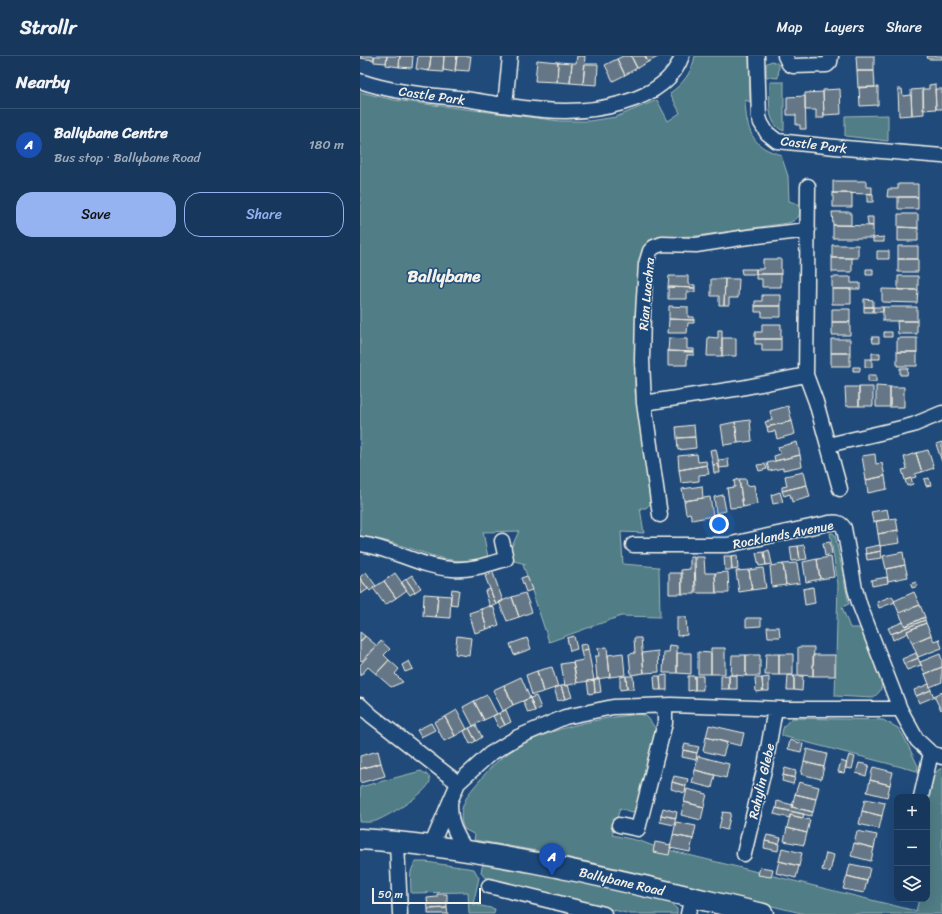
<!DOCTYPE html>
<meta charset="utf-8">
<style>
:root{--surface:#17385c;--page:#244365;--text:#f1f3f6;--muted:#9eacbb;--line:#365272;--accent:#95b2f1}
body{margin:0;font-family:Sriracha,sans-serif;background:var(--page);color:var(--text)}
.controls{position:absolute;right:12px;bottom:12px;display:grid;overflow:hidden;border-radius:8px;box-shadow:0 4px 16px #0002}
.controls button{width:36px;height:36px;display:grid;place-items:center;padding:0;border:0;border-bottom:1px solid var(--line);background:var(--surface);color:var(--text);font:20px sans-serif}
.scale{position:absolute;left:12px;bottom:10px;width:109px;box-sizing:border-box;padding-left:4px;border:2px solid #f4f1e8;border-top:0;font-size:11px;line-height:14px;white-space:nowrap;color:#f4f1e8;-webkit-text-stroke:3px #1f4a7a;paint-order:stroke}
.you{position:absolute;left:359px;top:468px;width:14px;height:14px;margin:-10px;border:3px solid #fff;border-radius:50%;background:#1a73e8;box-shadow:0 0 0 6px #1a73e833}
.badge{display:grid;place-items:center;width:26px;height:26px;border-radius:50%;background:var(--accent);color:#fff;font-size:13px;font-weight:700}
.pin{position:absolute;translate:-50% -33px;filter:drop-shadow(0 1px 2px #0008)}
.pin::after{content:'';position:absolute;top:21px;width:14px;height:12px;background:inherit;clip-path:polygon(0 0,100% 0,50% 100%)}
.list{margin:0;padding:0;list-style:none}
h2{display:flex;justify-content:space-between;align-items:center;height:52px;margin:0;padding:0 16px;font-size:17px}
h2 small{font-size:13px;font-weight:400;color:var(--muted)}
.list li{display:grid;grid-template-columns:26px 1fr auto;gap:12px;align-items:center;box-sizing:border-box;height:72px;padding:0 16px;border-top:1px solid var(--line)}
.list b{display:block;font-size:15px;white-space:nowrap}
.list p{margin:0;font-size:13px;white-space:nowrap;color:var(--muted)}
.list em{font-size:13px;font-style:normal;color:var(--muted)}
.actions{display:flex;gap:8px;padding:12px 16px}
.actions a{flex:1;padding:9px 0;border:1px solid var(--accent);border-radius:16px;text-align:center;font-size:14px;color:var(--accent)}
.actions .main{background:var(--accent);color:#111}
.icon{flex:none;width:22px;height:22px;fill:none;stroke:currentColor;stroke-width:2;stroke-linecap:round;stroke-linejoin:round}
.map{position:relative;flex:none;width:582px;height:858px;overflow:hidden}
header{display:flex;align-items:center;gap:24px;box-sizing:border-box;height:56px;padding:0 20px;background:var(--surface);border-bottom:1px solid var(--line)}
header strong{font-size:19px}
nav{display:flex;gap:22px;margin-inline-start:auto;font-size:14px}
main{display:flex}
aside{flex:1;background:var(--surface)}
.map>svg:first-child{display:block}
.green{fill:#517d86;stroke:#a2b7b7}
.building{fill:#657786;stroke:#f4f1e8}
.lines{fill:none;stroke-linecap:round;stroke-linejoin:round}
.street-casing{stroke:#f4f1e8;stroke-width:17}
.secondary-casing{stroke:#f4f1e8;stroke-width:23}
.street{stroke:#1f4a7a;stroke-width:14}
.secondary{stroke:#1f4a7a;stroke-width:20}
.labels{text-anchor:middle;stroke-width:3;stroke-linejoin:round;paint-order:stroke}
.street-label{font-size:13px;fill:#f4f1e8;stroke:#1f4a7a}
.district-label{font-size:17px;font-weight:bold;fill:#f4f1e8;stroke:#1f4a7a}
</style>
<header>
<strong>Strollr</strong>
<nav><a>Map</a><a>Layers</a><a>Share</a></nav>
</header>
<main>
<aside>
<h2>Nearby<small></small></h2>
<ul class="list">
<li><span class="badge" style="background:#1a4fb4">A</span><div><b>Ballybane Centre</b><p>Bus stop · Ballybane Road</p></div><em>180 m</em></li>
</ul>
<div class="actions"><a class="main">Save</a><a>Share</a></div>
</aside>
<div class="map">
<svg width="582" height="858" viewBox="0 0 582 858">
<rect width="100%" height="100%" fill="#1f4a7a"/>
<filter id="ink" filterUnits="userSpaceOnUse"><feTurbulence type="fractalNoise" baseFrequency=".025" numOctaves="2"/><feDisplacementMap in="SourceGraphic" scale="8" xChannelSelector="R" yChannelSelector="G"/><feConvolveMatrix kernelMatrix="1 2 1 2 8 2 1 2 1" color-interpolation-filters="sRGB"/></filter>
<g filter="url(#ink)">
<path class="green" d="M335 0H389L390 46 385 44C386 61 387 81 404 92 409 95 415 97 421 99L428 120 429 145C445 149 443 163 428 167L337 180 300 181 288 187 282 194 280 203 276 249 275 336 291 441V447L286 452H280L284 477 261 476 263 508 299 511 300 561 261 560 189 586 167 520 163 509 166 508 146 503 159 475 123 476 128 501C100 511 73 500 46 491 31 486 15 482 0 480V36L34 44 200 65H229L256 61 297 44 308 65 320 57 310 37C323 28 332 16 335 0Z
M412 5 417 7 419 10 418 22 406 21V9L407 7Z
M410 26H424V75C405 68 410 42 410 26Z
M528 59V85L485 80V60Z
M470 477H473L475 479 489 548 482 551 490 572H500L504 574 521 624C523 633 519 638 512 642L475 640 478 528Z
M278 658C290 659 289 665 296 673L276 755 271 756 260 752 252 779 280 785 296 791 556 855 559 843H567V741L572 721 578 714 582 712V858H445L256 812 177 795 114 784 115 779 104 773C97 758 104 743 114 731 122 722 130 711 139 704 165 682 206 670 238 664 251 661 265 660 278 658Z
M433 662 523 664 538 672 543 679 558 710 557 715 422 680C422 671 425 667 433 662Z
M61 715C64 717 69 719 70 723 73 734 28 760 18 764 12 767 7 766 0 766V731Z
M56 806H66L114 813 119 822 113 848 135 853 134 858H109L108 836 51 837C51 826 48 815 56 806Z
M123 807 195 819 308 845 317 853V858H270L129 823 124 821 121 816Z"/>
<path class="building" d="M0 0H14V4L0 2Z
M14 0H27L26 7 14 6Z
M27 0H40L39 11 26 9Z
M40 0H53L52 12 39 11Z
M58 0H71L69 15 56 13Z
M71 0H84L83 16 69 15Z
M84 0H97L95 16 83 14Z
M97 0H111L109 15 95 14Z
M217 0H225L223 28 210 27 212 7H216Z
M263 0H271L277 12 265 19 257 3Z
M271 0H285L288 6 277 12Z
M285 0H300L288 6Z
M496 0H514V15H497Z
M567 0H582V3H568Z
M257 3 265 19 253 25 245 9Z
M177 4 198 6 197 26 175 25Z
M198 6 212 7 210 27 197 26Z
M225 8H238L237 29 223 28Z
M497 15H514L515 31 498 32Z
M575 28 576 53 563 54V33H569V29Z
M499 31H518V49L500 50Z
M480 33 481 58 464 59 463 34Z
M538 33H542L543 40 551 39 552 59 539 60Z
M563 33 564 58 552 59 551 34Z
M575 33H582V53H576Z
M463 36 464 62H456V54H445V37Z
M445 40 446 73H440V69H436V59H427V41Z
M473 125H506V131H512V138L473 137Z
M538 128H558V141H527L528 133H538Z
M473 137H492V151H473Z
M507 137 513 138V146H507Z
M538 141H558V153H538Z
M472 156H491V169H473Z
M538 158H558V172L538 171Z
M507 161H513V170L508 169Z
M473 169 513 170V182H473Z
M538 171 558 172V185H538Z
M524 181V186H513V182Z
M472 189H498V202H472Z
M538 190H558V203H538Z
M517 195H529V203H517Z
M472 202H492V216H472Z
M403 203H421V218H396V213H403Z
M538 203H558V216H538Z
M381 213H396V218H382Z
M506 213H513V219H506Z
M396 218H421V231H402V223H396Z
M309 220H328V228L335 229V232L308 231Z
M538 220H558V234H538Z
M472 221H491V227H500V233H472Z
M351 223H365L364 249H359V240H351Z
M365 223H379L378 242H369V249H364Z
M308 231 335 232V236H327V243H308Z
M472 233H491V248H472Z
M522 233 558 234 557 247 522 246Z
M402 239H421V250H395V245H402Z
M504 243 513 244V251H504Z
M309 250 328 251V261H334V264L309 263Z
M395 250H421V261H402V256H395Z
M504 251H513V256H504Z
M513 251H523V256H513Z
M523 251H557V265H523Z
M472 253H490V266H472Z
M309 263 334 264V267H328L327 277H308Z
M537 265H557V278H538Z
M472 266H490V279H472Z
M402 268H421V283H395V276H402Z
M358 274H362V300H347L348 281 358 282Z
M524 276H532V281H524Z
M512 281H519V287H513Z
M309 282 327 283V293H334V296L308 295Z
M362 282H376V300H362Z
M537 282H557V296H537Z
M395 283H421V295H402V288H395Z
M471 283H490V297H471Z
M308 295 334 296V299H327V309H308Z
M537 296H557V310H537Z
M471 297H490V310H471Z
M512 297H520V303H512Z
M505 303H512V311H505Z
M493 311H500V315H493Z
M540 312H548L547 319H540Z
M508 319H516V326H508Z
M516 330 530 331V351H516Z
M485 331H499V350H486Z
M499 331H513V350H499Z
M530 331H544V351H530Z
M428 350 432 365 407 371 405 366 412 364 410 355Z
M390 364 392 385 378 387 375 366Z
M432 365 435 378 417 383 415 375 408 376 407 371Z
M375 366 378 387 364 389 361 369Z
M334 369 335 381 317 382 316 371Z
M335 381 336 392 318 394 317 382Z
M437 386 440 399 415 405 414 400 420 398 418 391Z
M582 386V406L576 388Z
M356 393 359 408 353 409 350 394Z
M568 394 574 412 562 416 556 397Z
M556 397 562 416 555 418 556 421 545 424 542 414 547 413 544 401Z
M337 398 338 406 346 405 347 409 319 414 318 400Z
M515 398 516 408 522 407 525 420 506 424 502 400Z
M440 399 442 410 423 414V412L409 415 407 407Z
M368 403 369 411 359 412 358 404Z
M359 408 360 417H354L353 409Z
M405 408 407 413 399 415 397 409Z
M347 409 349 418 339 419V425L321 427 319 414Z
M444 416 447 429 422 435V431L427 430 425 420Z
M525 420 527 433 508 437 506 424Z
M551 422 553 428 547 430 545 424Z
M569 422 571 429 566 430 564 423Z
M379 423 383 451 370 452 367 432 375 431 374 425Z
M379 423H386L387 430 394 429 397 448 383 451Z
M447 429 450 441 432 446 430 438 424 440 422 435Z
M342 430 343 442 324 445 322 433Z
M420 436 423 446 413 448 411 439Z
M363 439 366 455 356 457 354 441Z
M350 441 353 460 332 464 330 457 326 458 324 445Z
M527 453 529 463 513 466 511 456Z
M536 462 538 474 518 478 516 465Z
M538 474 540 487 520 490 518 478Z
M470 486 472 498 465 500 463 487Z
M444 489 447 503 440 504 438 490Z
M520 489 521 495 506 498 505 492Z
M438 490 440 504 432 505 430 491Z
M409 494 412 508 406 509 404 496Z
M521 495 522 502 507 504 506 498Z
M404 496 406 509 399 510 396 497Z
M543 496 545 509 526 513 523 500Z
M377 499 378 513 372 514 371 500Z
M364 500H371L372 514H365Z
M330 501H334L335 538H322L321 514 330 513Z
M335 501H344L345 517H355L356 537H336Z
M471 501 474 521 460 523 457 503Z
M457 503 460 523 446 526 443 506Z
M437 507 440 527 426 529 423 508Z
M423 508 426 529 412 531 410 510Z
M545 509 548 521 528 525 526 513Z
M403 512 406 532 392 534 389 514Z
M389 514 392 534 379 536 376 515Z
M6 516 16 530 10 535 0 522V521Z
M368 516 369 537H356L355 517Z
M35 517 47 534 36 542 24 525Z
M133 517 143 545 136 549 125 520Z
M309 517H322V538H309Z
M52 519 61 532 55 536 46 523Z
M167 520 172 534 166 536 161 522Z
M527 521 528 527 512 530 511 524Z
M0 522 8 533 1 538 0 537Z
M46 523 55 536 50 539 41 527Z
M24 525 36 542 25 549 13 532Z
M556 526 558 530 552 532 551 528Z
M453 531 455 547 445 549 443 533Z
M92 533 99 534 97 549 90 548Z
M130 533 136 549 130 551 125 535Z
M554 536 560 549 539 557 534 545Z
M165 537 172 556 159 561 152 541Z
M64 538 78 539 76 561 63 560Z
M78 539 91 540 90 562 76 561Z
M532 540 535 546 519 552 517 546Z
M152 541 159 561 147 565 139 546Z
M133 549 139 569 127 573 121 553Z
M560 549 565 561 545 570 539 557Z
M121 553 127 573 115 577 109 557Z
M317 561H326L327 579 317 580Z
M565 561V564L531 578 528 572 543 566 545 570Z
M386 562H401V570L386 571Z
M565 564 566 567 547 575 548 577 533 584 531 578Z
M566 567 571 579 552 587 547 575Z
M407 571H419L420 581H408Z
M0 576 5 580 0 586Z
M571 579 574 585 579 583 582 592 558 601 552 587Z
M5 580 16 589 2 605 0 604V586Z
M97 580 111 582 109 600 95 598Z
M214 580 217 593 210 595 207 582Z
M167 582 171 593 154 599 150 588Z
M274 582H281L284 617 271 619 269 598 275 597Z
M21 585 30 593 24 599 29 604 16 618 8 611 0 620V609Z
M227 588 228 593 221 595 220 589Z
M310 589 317 590V617H303L304 596H309Z
M247 591 250 621 237 623 235 600H239L238 592Z
M438 591H454L453 620 438 619Z
M351 592H365V618H351Z
M228 593 234 624 217 627 213 606 223 604 221 595Z
M298 595 299 616 284 617 282 597Z
M338 596 351 597V618H338Z
M263 597 265 619 250 621 248 599Z
M317 597H331V618L317 617Z
M556 597 558 602 544 608 542 603Z
M406 598H419V619H405Z
M419 598H433V619H419Z
M580 598 582 604V611L565 618 560 606Z
M372 599H386V620L371 619Z
M386 599H400V620H386Z
M453 599H475V620H453Z
M558 602 561 609 547 614 544 608Z
M29 604 39 613 35 618 43 626 31 631 16 618Z
M49 605 53 613 45 616 42 609Z
M213 606 217 627 205 630 201 608Z
M192 611 198 631 183 636 177 615Z
M582 611V626L570 631 565 618Z
M177 615 183 636 172 639 166 619Z
M307 619V634H301L300 620Z
M369 619V633H361V620Z
M369 619H377V633H369Z
M428 619 434 620V634H427Z
M266 620 267 633 260 634V621Z
M266 620H273L274 633H267Z
M294 620H300L301 634H295Z
M328 620H335V634L328 635Z
M335 620H343V634H335Z
M434 620H443L442 635 434 634Z
M161 621 170 642 153 649 144 629Z
M409 621V635H403L402 622Z
M239 622 241 636 235 637 234 624Z
M395 622H402L403 635 396 636Z
M234 624 235 637 229 638 227 625Z
M569 628 571 634 556 640 554 634Z
M144 629 153 649 143 655 133 634Z
M208 629 212 641 205 643 201 630Z
M201 630 205 643 198 645 194 632Z
M571 634 574 641 559 647 556 640Z
M582 636V653L581 654 574 640Z
M127 639 137 658 124 664 114 645Z
M176 640 181 652 175 655 170 642Z
M170 642 175 655 168 657 163 645Z
M114 645 124 664 113 670 103 651Z
M97 654 107 673 95 680 85 661Z
M146 654 151 666 145 669 139 657Z
M139 657 145 669 139 672 133 660Z
M85 661 95 680 84 685 74 666Z
M71 667 75 674 61 681 57 674Z
M116 669 122 681 116 685 109 672Z
M349 669 384 677 381 690 346 681Z
M109 672 116 685 110 688 104 675Z
M346 681 367 687 363 700 343 695Z
M430 684 443 688 441 696 428 693Z
M325 688 339 691 337 697 323 694Z
M447 693 467 698 464 711 444 706Z
M323 694 337 697 336 704 322 701Z
M18 695 21 707 0 713V700Z
M489 699 495 701 492 713 485 712Z
M338 700 369 708 366 722 335 714Z
M481 705 487 707 484 717 478 716Z
M444 706 464 711 461 723 441 718Z
M21 707 25 720 0 727V713Z
M499 707 509 709 506 720 496 717Z
M513 711 533 716 530 729 510 724Z
M425 712 436 715 435 722 423 719Z
M335 714 355 719 352 732 332 727Z
M423 719 435 722 433 728 422 725Z
M314 720 328 723 326 730 312 726Z
M510 724 530 729 527 741 507 736Z
M312 726 326 730 325 737 311 733Z
M439 726 459 731 456 743 435 738Z
M327 733 347 738 344 751 324 746Z
M435 738 456 743 453 756 432 751Z
M505 743 525 747 522 760 502 755Z
M417 745 433 749 432 751 453 756 451 760 416 752Z
M324 746 344 751 341 764 321 759Z
M303 752 317 756 316 762 301 759Z
M416 752 444 758 443 762 430 759V762L414 758Z
M502 755 522 760 519 773 499 768Z
M363 756 371 757 367 774 359 772Z
M301 759 316 762 314 769 300 766Z
M430 759 450 764 447 777 427 772Z
M316 766 336 770 333 783 313 779Z
M427 772 447 777 444 789 424 785Z
M497 775 517 779 514 792 494 787Z
M313 779 333 783 330 796 310 792Z
M407 779 421 782 419 788 405 785Z
M405 785 419 788 418 795 404 792Z
M295 786 311 789 309 799 293 796Z
M494 787 514 792 511 805 491 800Z
M422 792 442 797 439 810 419 805Z
M466 797 474 799 470 816 462 814Z
M419 805 439 810 436 822 416 817Z
M490 808 510 812 507 825 487 820Z
M400 811 413 813 411 821 398 819Z
M487 820 507 825 504 837 483 833Z
M77 838H87V852L68 853 67 842 77 841Z
M87 852 88 858H68V853Z"/>
<g class="lines">
<g class="street-casing">
<path id="street" d="M397 0 399 61 401 67 407 77 417 85 485 92 582 100
M425 0 429 8 433 10 467 9 470 6 471 0
M0 25C34 37 70 39 105 43 131 47 157 52 184 54 228 58 305 49 322 0
M145 49 150 0
M448 130 446 319 456 346 480 433
M284 347 381 332 446 319
M468 389 537 373 553 369 582 357
M300 459 284 347 282 304 283 258 286 208 290 195 294 191 302 188 336 189 381 182 448 174
M0 488C32 492 60 511 92 513 110 515 129 508 146 503L142 485
M273 489H367L469 467C476 466 480 466 484 472L495 533 500 550 540 653 557 684 571 697 582 701
M0 649 12 660 98 727
M561 741 571 697
M90 747C90 769 95 776 106 795
M259 769 278 773 305 667V650
M37 786 40 858
M71 790 98 727 130 698 158 681 205 661 253 651 311 649 421 653H540
M384 798 405 710 415 653
M129 830 244 858
M328 858 332 841"/>
</g>
<g class="secondary-casing">
<path id="secondary" d="M0 783C137 792 270 827 403 858"/>
</g>
<use href="#street" class="street"/>
<use href="#secondary" class="secondary"/>
</g>
</g>
<g class="labels">
<g class="street-label">
<text transform="translate(72 39) rotate(8)" y="5">Castle Park</text>
<text transform="translate(454 88) rotate(7)" y="5">Castle Park</text>
<text transform="translate(286 238) rotate(-85)" y="5">Rian Luachra</text>
<text transform="translate(423 478) rotate(-11)" y="5">Rocklands Avenue</text>
<text transform="translate(401 725) rotate(-77)" y="5">Rahylin Glebe</text>
<text transform="translate(262 825) rotate(13)" y="5">Ballybane Road</text>
</g>
<g class="district-label">
<text x="84" y="226">Ballybane</text>
</g>
</g>
</svg>
<div class="controls">
<button>+</button>
<button>−</button>
<button><svg class="icon" aria-label="layers" viewBox="0 0 24 24"><path d="M12 4l9 5-9 5-9-5zM3 14l9 5 9-5"/></svg></button>
</div>
<div class="scale">50 m</div>
<div class="you"></div>
<div class="pin badge" style="left:192px;top:820px;background:#1a4fb4">A</div>
</div>
</main>
